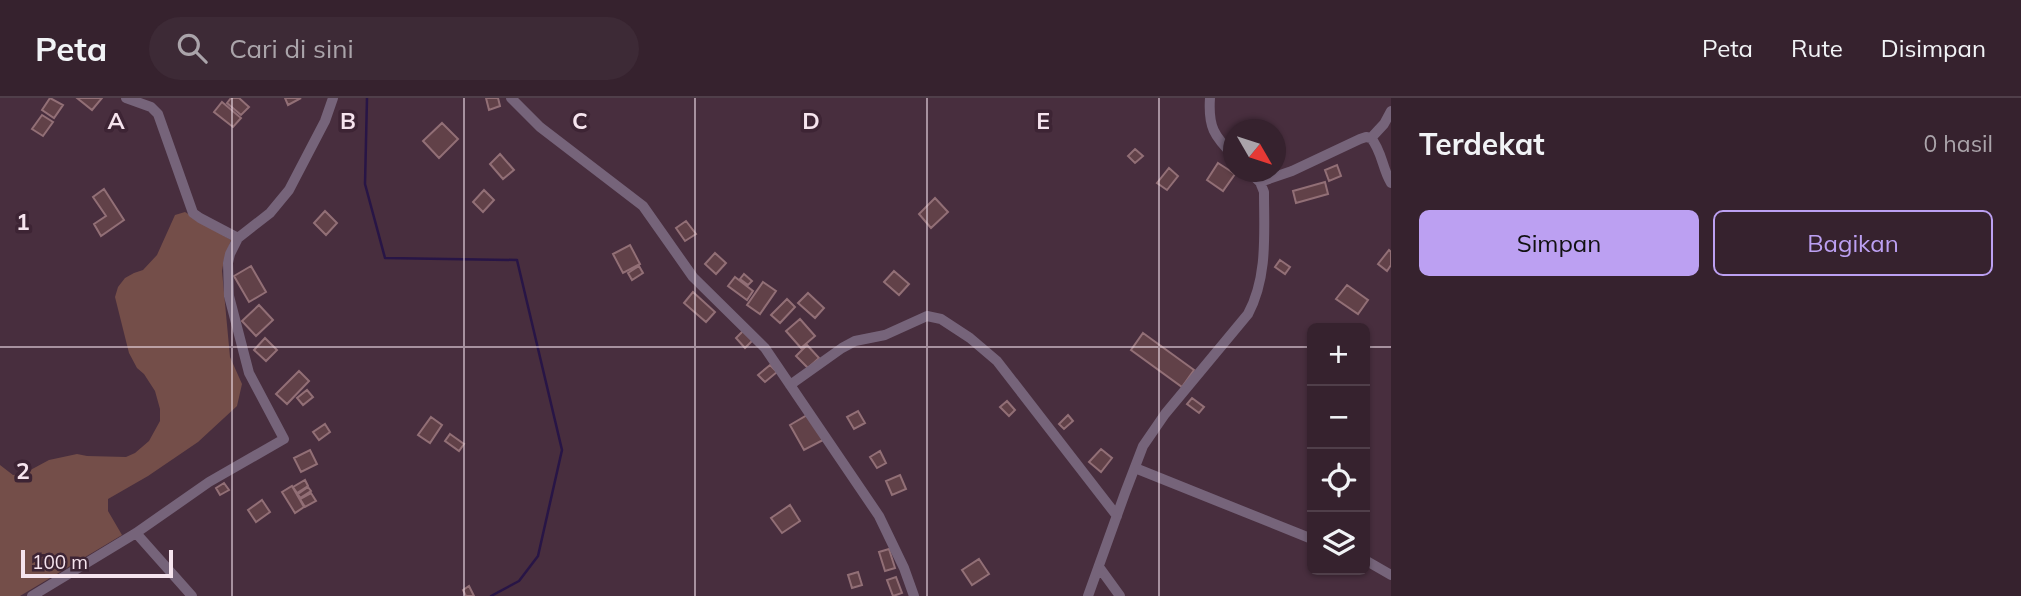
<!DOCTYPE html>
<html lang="id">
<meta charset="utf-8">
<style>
:root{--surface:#36222e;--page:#3d2a36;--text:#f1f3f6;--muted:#aaa4aa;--line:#503f4a;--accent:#bca0f2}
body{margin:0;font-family:Mulish,sans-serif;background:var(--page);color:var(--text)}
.controls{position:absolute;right:21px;bottom:21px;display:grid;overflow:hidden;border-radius:10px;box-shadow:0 2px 5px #0004}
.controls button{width:63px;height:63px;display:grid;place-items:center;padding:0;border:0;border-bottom:2px solid var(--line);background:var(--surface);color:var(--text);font:35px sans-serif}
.compass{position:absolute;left:1223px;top:21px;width:63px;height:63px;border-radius:50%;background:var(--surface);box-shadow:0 2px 5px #0004;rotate:129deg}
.scale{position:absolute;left:21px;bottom:18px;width:152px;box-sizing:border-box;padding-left:7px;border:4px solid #f6e4ee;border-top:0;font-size:19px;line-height:24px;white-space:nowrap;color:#f6e4ee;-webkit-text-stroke:5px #3d2434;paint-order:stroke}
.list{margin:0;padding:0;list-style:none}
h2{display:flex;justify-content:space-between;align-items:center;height:91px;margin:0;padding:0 28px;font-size:30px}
h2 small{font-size:23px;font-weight:400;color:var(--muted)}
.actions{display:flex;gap:14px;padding:21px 28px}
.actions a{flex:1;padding:16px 0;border:2px solid var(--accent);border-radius:10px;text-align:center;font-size:24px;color:var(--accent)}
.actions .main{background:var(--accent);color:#111}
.icon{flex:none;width:38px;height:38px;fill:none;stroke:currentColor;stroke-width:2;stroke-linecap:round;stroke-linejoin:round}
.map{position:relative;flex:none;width:1391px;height:498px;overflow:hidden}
header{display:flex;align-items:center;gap:42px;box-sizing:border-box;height:98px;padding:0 35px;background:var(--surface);border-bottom:2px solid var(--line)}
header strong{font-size:33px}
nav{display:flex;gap:38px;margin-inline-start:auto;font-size:24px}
.search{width:490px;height:63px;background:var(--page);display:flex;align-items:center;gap:18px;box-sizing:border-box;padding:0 24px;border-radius:38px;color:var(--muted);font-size:26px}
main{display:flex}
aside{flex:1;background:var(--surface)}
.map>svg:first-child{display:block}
.green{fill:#744e49}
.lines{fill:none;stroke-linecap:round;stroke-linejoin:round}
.stream{stroke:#281546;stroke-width:2.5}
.building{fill:#614148;stroke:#926f76;stroke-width:2}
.minor{stroke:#76647a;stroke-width:10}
.grid{fill:none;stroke:#f6e4ee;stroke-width:2;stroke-opacity:0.55}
.grid-label{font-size:23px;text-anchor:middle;font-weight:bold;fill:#f6e4ee;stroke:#3d2434;stroke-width:7;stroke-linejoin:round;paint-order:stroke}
</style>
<header>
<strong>Peta</strong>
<div class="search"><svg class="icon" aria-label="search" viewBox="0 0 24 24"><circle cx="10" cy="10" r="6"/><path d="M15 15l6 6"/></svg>Cari di sini</div>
<nav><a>Peta</a><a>Rute</a><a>Disimpan</a></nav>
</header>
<main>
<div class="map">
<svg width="1391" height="498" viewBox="0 0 1391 498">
<rect width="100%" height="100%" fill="#482e3e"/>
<path class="green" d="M185 114 231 142 224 162 222 173 230 259 242 286 237 308 198 344 148 378 108 401V413L122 437 20 498H0V367L13 377 23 376 49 362 77 356 87 358 126 359 135 355 149 343 160 323V311L155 293 144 276 137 270 129 255 115 199 118 189 125 180 134 175 143 172 157 157 175 117Z"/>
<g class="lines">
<path class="stream" d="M367 0 365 86 385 160 517 162 562 352 538 458 519 483 491 498"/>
</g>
<path class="building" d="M50 0 63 7 54 20 42 12Z
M77 0H102L92 12Z
M231 0H239L249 9 241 17 227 5Z
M285 0H301L288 7Z
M486 0H498L500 8 489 12Z
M222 4 241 20 233 29 214 14Z
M42 17 53 24 43 38 32 31Z
M442 25 458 41 439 60 423 43Z
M1135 51 1143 58 1135 65 1128 58Z
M500 56 514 72 503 81 490 66Z
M1218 65 1235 76 1223 93 1207 82Z
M1337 67 1341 78 1329 83 1325 72Z
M1169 70 1178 78 1167 92 1157 85Z
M1325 84 1328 96 1296 105 1293 93Z
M104 91 124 122 101 138 94 126 106 118 93 99Z
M484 92 494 102 483 114 473 104Z
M935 100 948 114 931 130 919 116Z
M325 113 337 125 326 137 314 125Z
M686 123 696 136 685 143 676 130Z
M630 147 640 166 623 175 613 156Z
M1389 152 1391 154V167L1387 173 1378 166Z
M715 155 726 165 716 176 705 166Z
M1280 162 1290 169 1285 176 1275 169Z
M251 168 266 194 249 204 234 178Z
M639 168 643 175 632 182 628 175Z
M894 173 909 186 899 197 884 184Z
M744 176 752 183 748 187 740 181Z
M735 179 753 193 747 202 728 188Z
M763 184 776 193 760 216 747 207Z
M1347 187 1368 202 1358 216 1336 201Z
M693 194 715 214 706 224 684 205Z
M808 195 824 210 815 220 798 205Z
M787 201 795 209 780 225 771 217Z
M259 207 273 222 256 238 242 223Z
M800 221 815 238 801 250 786 233Z
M745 231 754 241 745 250 736 240Z
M1143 235 1194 272 1182 289 1131 252Z
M265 240 277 252 266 263 254 252Z
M807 247 819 260 808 270 796 258Z
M770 267 777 274 765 284 758 277Z
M299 273 309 283 287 306 276 296Z
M307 292 313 299 303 307 297 300Z
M1192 300 1204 309 1199 315 1187 306Z
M1007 303 1015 312 1009 318 1000 309Z
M858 313 865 325 854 331 847 319Z
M809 316 823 342 804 352 790 327Z
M1068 317 1073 323 1064 331 1059 326Z
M431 319 442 327 430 345 418 337Z
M325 326 330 334 319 342 313 334Z
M450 336 464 346 459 353 445 343Z
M1101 351 1112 360 1101 374 1089 364Z
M310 352 317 366 301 374 294 360Z
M880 353 886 365 877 370 870 359Z
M900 377 906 391 892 397 886 383Z
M305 382 308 388 297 395 293 389Z
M224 385 229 392 220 397 216 390Z
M292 388 304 409 295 415 282 394Z
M308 389 311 393 300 400 298 396Z
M311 395 316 403 305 409 300 401Z
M262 402 270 414 256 424 248 412Z
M790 407 800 423 782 435 771 420Z
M889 451 895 470 885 473 879 454Z
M979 461 989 476 972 487 962 472Z
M858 474 862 487 852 490 848 477Z
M896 479 902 495 893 498 887 482Z
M469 488 474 498H466L463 492Z"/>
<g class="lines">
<path class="minor" d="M126 0 151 9 158 16 193 115 200 120 238 140
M511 0 540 29 643 108 693 179 765 250 879 418 904 470 914 498
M1210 0C1208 29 1214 38 1234 58
M1391 13 1384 26 1371 40C1382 53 1382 70 1391 85
M1260 84 1292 73 1360 41 1366 39 1371 40
M790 287 842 250 855 243 885 237 927 218 941 221 970 240 997 263 1117 418
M1135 370 1312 441
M136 435 192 498
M1365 462 1391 477
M1099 469 1120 498
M32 498 136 435 209 384 284 341 249 275 229 198 228 165 230 156 238 140 270 115 289 92 325 23 333 0
M1088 498 1125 395 1143 348 1165 316 1248 216C1268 179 1264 135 1264 94L1260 84 1249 74"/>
</g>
<path class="grid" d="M232 0V498M464 0V498M695 0V498M927 0V498M1159 0V498M0 249H1312M1365 249H1391"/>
<g class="grid-label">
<text x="116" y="31">A</text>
<text x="348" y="31">B</text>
<text x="580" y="31">C</text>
<text x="811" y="31">D</text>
<text x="1043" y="31">E</text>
<text x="23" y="132">1</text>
<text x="23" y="381">2</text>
</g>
</svg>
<div class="controls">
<button>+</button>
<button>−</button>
<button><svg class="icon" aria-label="locate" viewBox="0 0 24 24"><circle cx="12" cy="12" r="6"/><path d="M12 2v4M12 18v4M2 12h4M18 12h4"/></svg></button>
<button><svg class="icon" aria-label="layers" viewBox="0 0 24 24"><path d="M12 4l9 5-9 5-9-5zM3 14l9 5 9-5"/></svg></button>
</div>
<svg class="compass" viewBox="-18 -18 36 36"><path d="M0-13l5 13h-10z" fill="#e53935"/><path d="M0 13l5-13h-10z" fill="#aaa4aa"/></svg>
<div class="scale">100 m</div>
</div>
<aside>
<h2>Terdekat<small>0 hasil</small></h2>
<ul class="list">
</ul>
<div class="actions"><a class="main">Simpan</a><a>Bagikan</a></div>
</aside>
</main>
